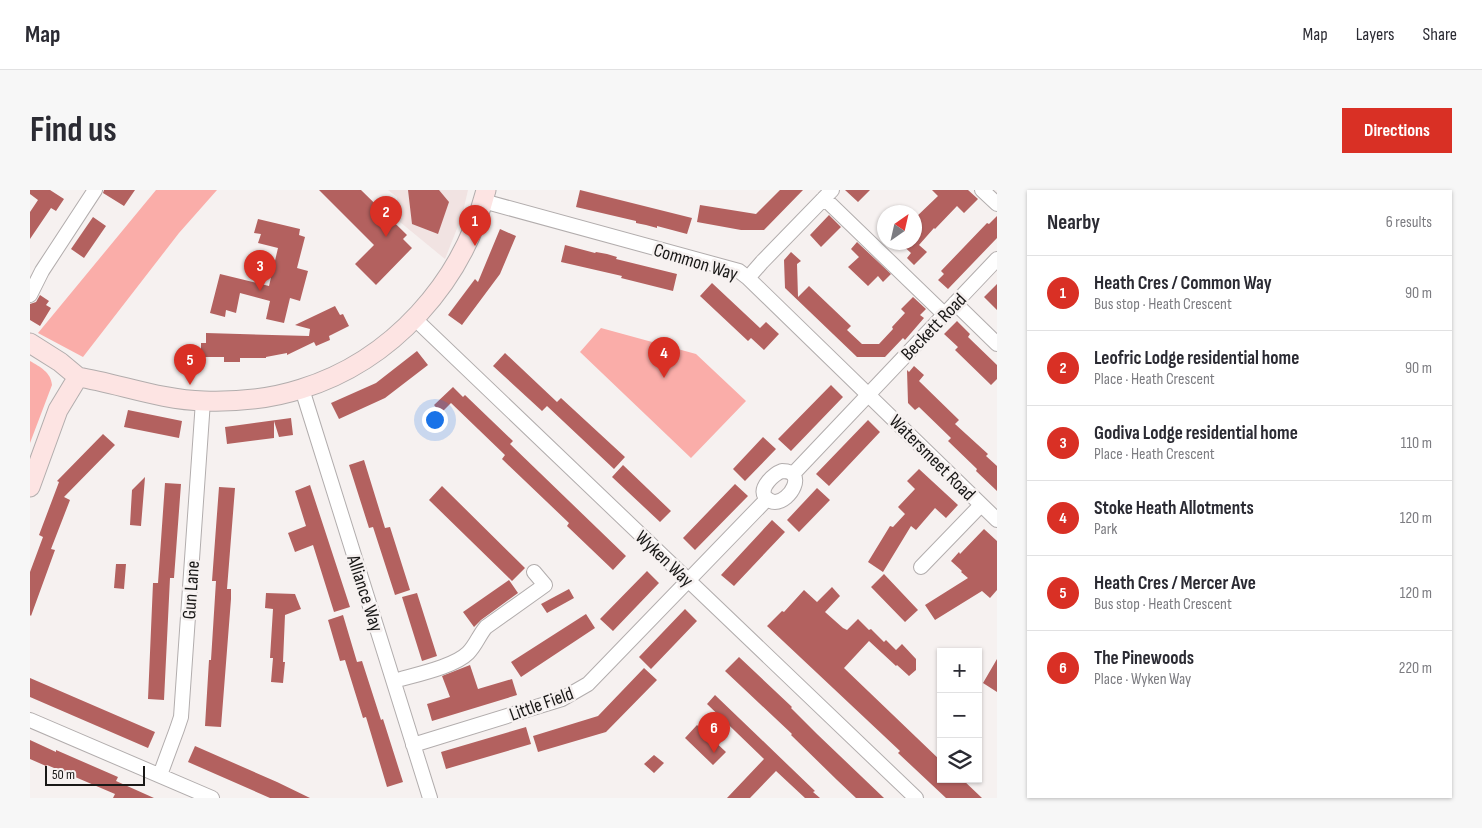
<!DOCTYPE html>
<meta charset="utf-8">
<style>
:root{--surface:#fff;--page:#f7f7f7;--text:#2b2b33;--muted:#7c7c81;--line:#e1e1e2;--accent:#d93025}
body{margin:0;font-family:"Sofia Sans Condensed",sans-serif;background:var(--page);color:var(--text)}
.controls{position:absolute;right:15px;bottom:15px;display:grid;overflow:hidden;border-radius:0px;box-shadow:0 1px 4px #0004}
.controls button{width:45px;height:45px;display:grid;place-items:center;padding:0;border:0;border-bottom:1px solid var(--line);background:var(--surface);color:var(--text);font:25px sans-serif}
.compass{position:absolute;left:847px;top:15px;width:45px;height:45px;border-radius:50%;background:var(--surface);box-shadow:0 1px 4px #0004;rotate:34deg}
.scale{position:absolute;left:15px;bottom:12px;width:100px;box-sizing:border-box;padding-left:5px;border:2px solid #191817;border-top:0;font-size:14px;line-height:18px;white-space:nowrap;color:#191817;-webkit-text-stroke:4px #f6f1f0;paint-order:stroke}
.you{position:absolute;left:404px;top:229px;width:18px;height:18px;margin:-12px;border:4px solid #fff;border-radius:50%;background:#1a73e8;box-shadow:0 0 0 8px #1a73e833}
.badge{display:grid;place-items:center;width:32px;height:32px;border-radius:50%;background:var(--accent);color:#fff;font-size:16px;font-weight:700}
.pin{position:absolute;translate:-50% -41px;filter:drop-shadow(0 1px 2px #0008)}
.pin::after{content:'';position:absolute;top:26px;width:18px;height:15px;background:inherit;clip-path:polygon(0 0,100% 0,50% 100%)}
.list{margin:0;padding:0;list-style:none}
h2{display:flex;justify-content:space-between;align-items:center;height:65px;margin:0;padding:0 20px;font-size:21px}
h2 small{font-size:16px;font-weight:400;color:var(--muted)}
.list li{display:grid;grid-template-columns:32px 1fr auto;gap:15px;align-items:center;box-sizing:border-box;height:75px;padding:0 20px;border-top:1px solid var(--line)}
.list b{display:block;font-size:19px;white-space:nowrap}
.list p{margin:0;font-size:16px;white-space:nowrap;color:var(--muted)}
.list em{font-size:16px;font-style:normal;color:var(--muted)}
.icon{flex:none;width:28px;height:28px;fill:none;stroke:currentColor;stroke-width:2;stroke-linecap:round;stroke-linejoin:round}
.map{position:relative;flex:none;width:967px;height:608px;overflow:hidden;border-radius:0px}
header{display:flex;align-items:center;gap:30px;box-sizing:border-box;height:70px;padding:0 25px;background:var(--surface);border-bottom:1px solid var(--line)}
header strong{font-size:24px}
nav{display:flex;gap:28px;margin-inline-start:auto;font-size:18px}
.intro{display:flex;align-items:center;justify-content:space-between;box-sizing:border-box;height:120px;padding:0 30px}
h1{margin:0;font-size:35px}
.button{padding:12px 22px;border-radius:0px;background:var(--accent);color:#fff;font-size:18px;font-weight:700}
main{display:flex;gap:30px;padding:0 30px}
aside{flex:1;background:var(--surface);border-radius:0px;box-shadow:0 1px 4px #0004}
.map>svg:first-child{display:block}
.built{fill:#f1e3e2}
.green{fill:#faada9}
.building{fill:#b3615f}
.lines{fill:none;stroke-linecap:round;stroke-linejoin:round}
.street-casing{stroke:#b2adad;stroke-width:16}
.secondary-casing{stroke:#b2adad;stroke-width:21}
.street{stroke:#fff;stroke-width:14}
.secondary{stroke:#fde4e3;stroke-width:19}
.labels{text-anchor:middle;stroke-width:5;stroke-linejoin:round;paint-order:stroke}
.street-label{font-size:19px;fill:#191817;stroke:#f6f1f0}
</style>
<header>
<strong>Map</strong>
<nav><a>Map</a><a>Layers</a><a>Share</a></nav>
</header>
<div class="intro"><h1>Find us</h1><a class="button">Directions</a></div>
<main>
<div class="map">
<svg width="967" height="608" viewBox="0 0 967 608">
<rect width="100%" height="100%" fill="#f6f1f0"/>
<path class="built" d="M358 0H438L432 26 415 69 370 32 367 7Z"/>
<path class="green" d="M126 0H187L149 43 53 167 8 143Z
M571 138 666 164 716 211 661 268 550 162Z
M0 171C10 177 21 182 22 195L0 253Z"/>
<path class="building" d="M0 0H20L34 9 26 21 21 18 0 49V22L8 10 0 4Z
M74 0H105L94 16 73 3Z
M289 0H331L377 45 373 49 382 58 346 95 325 74 344 55Z
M378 0H409L419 12 408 44 382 34Z
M550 0 662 28 657 44 627 36V38L616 35 606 33V31L546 17Z
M750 0H773L734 40H711L667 32 670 15 726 24Z
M815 0H840L828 12Z
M902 0H938L948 9 934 23 927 16 905 39 904 38 889 55 897 62 884 75 877 68 881 63 869 52H884V29L908 6Z
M799 25 811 37 791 57 780 45Z
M967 26V48L918 99 908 90 914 84 911 81 957 33 959 34Z
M63 27 76 36 54 68 41 59Z
M228 29 270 39 269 45 275 47 267 78 278 81 270 111 260 108 254 133 236 129 240 111 210 103 206 123 196 120 195 127 180 123 190 84 239 96 248 58 228 53 231 44 224 43Z
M470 39 486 46 470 84 432 135 418 125 445 89 448 92Z
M827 52 861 84 853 92 848 86 838 96 818 77 829 67 821 59Z
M535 55 565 63 566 62 577 64 587 67 586 69 647 84 643 101 591 88 592 86 531 72Z
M761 62 771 71 767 74 768 107 779 96 821 136 817 140 832 154H849L863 139 862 137 875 123 871 119 883 107 896 119 890 125 894 128 875 150 873 148 855 167H827L755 98 754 70Z
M682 93 730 138 736 132 749 144 734 160 721 148 718 151 670 106Z
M967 94V120L954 107Z
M10 105 19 111 16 115 21 118 10 136 0 130V114L6 112Z
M305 116 310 125 313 124 319 136 299 146 300 150 286 156 284 152 257 165V163L236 167V168H210V172H194V167H171V153H176V143L279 146 280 139 265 135Z
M927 131 940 144 938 147 967 175V189L961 195 925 160 928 157 914 144Z
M387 161 398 175 355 208 309 229 301 213 346 193Z
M475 163 527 212 531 208 595 267 584 279 517 216 512 221 463 176Z
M884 176 894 185 889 191 929 230 925 234 958 264 956 266 967 276V301L946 281 947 279 918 251 921 248 889 217 885 220 878 213 877 180 879 182Z
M801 195 813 207 761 261 748 249Z
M423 197 433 207 435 205 483 251 480 254 596 366 583 380 537 336 539 333 472 269 475 265 421 213 411 223 404 215Z
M98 220 152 231 149 248 94 237Z
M261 228 263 245 249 247 244 231V248L197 254 195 237Z
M838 230 850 242 799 296 786 284Z
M73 244 85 255 34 307 40 310 21 359 25 360 1 426 0 425V382L13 347 9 345 29 292 27 291Z
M733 247 746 259 715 291 703 279Z
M334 270 355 338 360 337 380 400 365 405 343 337 339 338 319 275Z
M593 275 641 321 630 332 582 287Z
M889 279 928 315 916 328 905 318 886 340 881 336 853 382 838 372 860 336 863 337 875 324 868 317 885 299 877 291Z
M115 287 111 336 100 335 102 300Z
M135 293 151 294 144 388H140L134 510 118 509 123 393H128Z
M705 294 718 306 665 360 653 348Z
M280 295 320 417 304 422 283 355 265 362 258 343 276 336 265 301Z
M412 296 495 378 482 391 399 310Z
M189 297 205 298 197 399H201V409L191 537 175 536 179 470H181L186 391H182Z
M787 298 800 310 769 342 757 330Z
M742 330 755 342 704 396 691 385Z
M954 339 967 351V400L960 408 952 401 905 430 895 415 938 388 931 382 932 381 921 371 929 362 930 364Z
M86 374H96L94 399 84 398Z
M617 381 629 393 583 441 570 429Z
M854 384 888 420 875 432 841 397Z
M479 390 488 403 451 430 444 437 433 422Z
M802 397 810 406 795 422 813 438 817 440 828 429 839 440 841 439 854 452 856 450 866 460 872 454 886 469V480L879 486 867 475 866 476 839 451 814 478 911 571V589H932L952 608H916L868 563 870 561 737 436 752 421 754 422 774 400 787 412Z
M539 399 544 408 517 423 511 414Z
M236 403 265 404 271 419 255 425 253 472H255L253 493 241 492 243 468H240L243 419 235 418Z
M387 403 407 466 392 471 372 407Z
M655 419 667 431 621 479 609 467Z
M556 424 565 438 491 487 481 472Z
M313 425 327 472 332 471 351 530 353 529 373 592 357 597 336 527 333 528 315 470 310 471 298 430Z
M709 467 762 517 761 518 787 544 854 608H826L807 590 761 545 762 544 695 481Z
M967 469V502L953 493Z
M440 475 448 499 482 489 487 505 402 531 397 514 420 507 412 486Z
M614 478 627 490 576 542 508 562 503 546 568 526Z
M0 488 125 542 118 558 0 507Z
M685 505 785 601 783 602 790 608H775L746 581 720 608H697L734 569 677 514Z
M667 535 696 562 683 575 655 548Z
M496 537 501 554 416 579 411 562Z
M0 550 26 562V560L88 587 86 591 124 608H83L85 604 17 575 16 576 0 569Z
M165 556 247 592 280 608H240L158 572Z
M624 565 634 573 624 583 614 574Z"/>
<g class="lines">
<g class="street-casing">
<path id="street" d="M952 0 967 14
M794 8 914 124
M453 11 709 81 718 88 967 330
M718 88 732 72 802 0
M0 105 12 81 65 0
M925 113 967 154
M384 128 886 608
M272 199 400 608
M752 281C778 281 760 312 745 312 741 312 738 310 735 307 729 297 744 284 752 281Z
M763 284 967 69
M891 377 951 315
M364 491C384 485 424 477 438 463 446 455 449 445 456 437L515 395 504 382
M0 530 182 608
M383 555 532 509 558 494 737 309
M130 585 147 539 151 527 173 211"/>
</g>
<g class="secondary-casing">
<path id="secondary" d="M0 153 30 172 48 187
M48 187C90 194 131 210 174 211 206 212 240 209 271 199 362 171 433 92 456 0
M0 297 28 220 48 187"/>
</g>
<use href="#street" class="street"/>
<use href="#secondary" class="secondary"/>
</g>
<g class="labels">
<g class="street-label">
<text transform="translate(666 71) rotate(17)" y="7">Common Way</text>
<text transform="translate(903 136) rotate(-46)" y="7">Beckett Road</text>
<text transform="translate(903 267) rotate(45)" y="7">Watersmeet Road</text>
<text transform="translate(635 368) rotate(44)" y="7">Wyken Way</text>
<text transform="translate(160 400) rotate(-86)" y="7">Gun Lane</text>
<text transform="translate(336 403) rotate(72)" y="7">Alliance Way</text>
<text transform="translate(511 513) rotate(-20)" y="7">Little Field</text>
</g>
</g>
</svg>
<div class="controls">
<button>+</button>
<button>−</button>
<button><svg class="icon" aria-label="layers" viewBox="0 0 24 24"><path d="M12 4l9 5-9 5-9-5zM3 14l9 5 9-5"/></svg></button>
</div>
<svg class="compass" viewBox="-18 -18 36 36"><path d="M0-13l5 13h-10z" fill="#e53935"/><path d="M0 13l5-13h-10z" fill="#7c7c81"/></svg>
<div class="scale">50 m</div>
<div class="you"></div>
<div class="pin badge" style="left:445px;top:56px">1</div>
<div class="pin badge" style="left:356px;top:47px">2</div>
<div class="pin badge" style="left:230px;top:101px">3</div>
<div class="pin badge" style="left:634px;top:188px">4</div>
<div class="pin badge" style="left:160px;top:195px">5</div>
<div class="pin badge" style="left:684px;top:563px">6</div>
</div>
<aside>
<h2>Nearby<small>6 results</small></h2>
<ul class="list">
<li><span class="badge">1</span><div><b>Heath Cres / Common Way</b><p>Bus stop · Heath Crescent</p></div><em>90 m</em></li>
<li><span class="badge">2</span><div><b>Leofric Lodge residential home</b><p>Place · Heath Crescent</p></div><em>90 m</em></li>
<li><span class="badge">3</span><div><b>Godiva Lodge residential home</b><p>Place · Heath Crescent</p></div><em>110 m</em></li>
<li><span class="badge">4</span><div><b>Stoke Heath Allotments</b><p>Park</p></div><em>120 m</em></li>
<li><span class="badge">5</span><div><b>Heath Cres / Mercer Ave</b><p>Bus stop · Heath Crescent</p></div><em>120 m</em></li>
<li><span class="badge">6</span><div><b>The Pinewoods</b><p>Place · Wyken Way</p></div><em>220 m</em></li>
</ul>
</aside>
</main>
